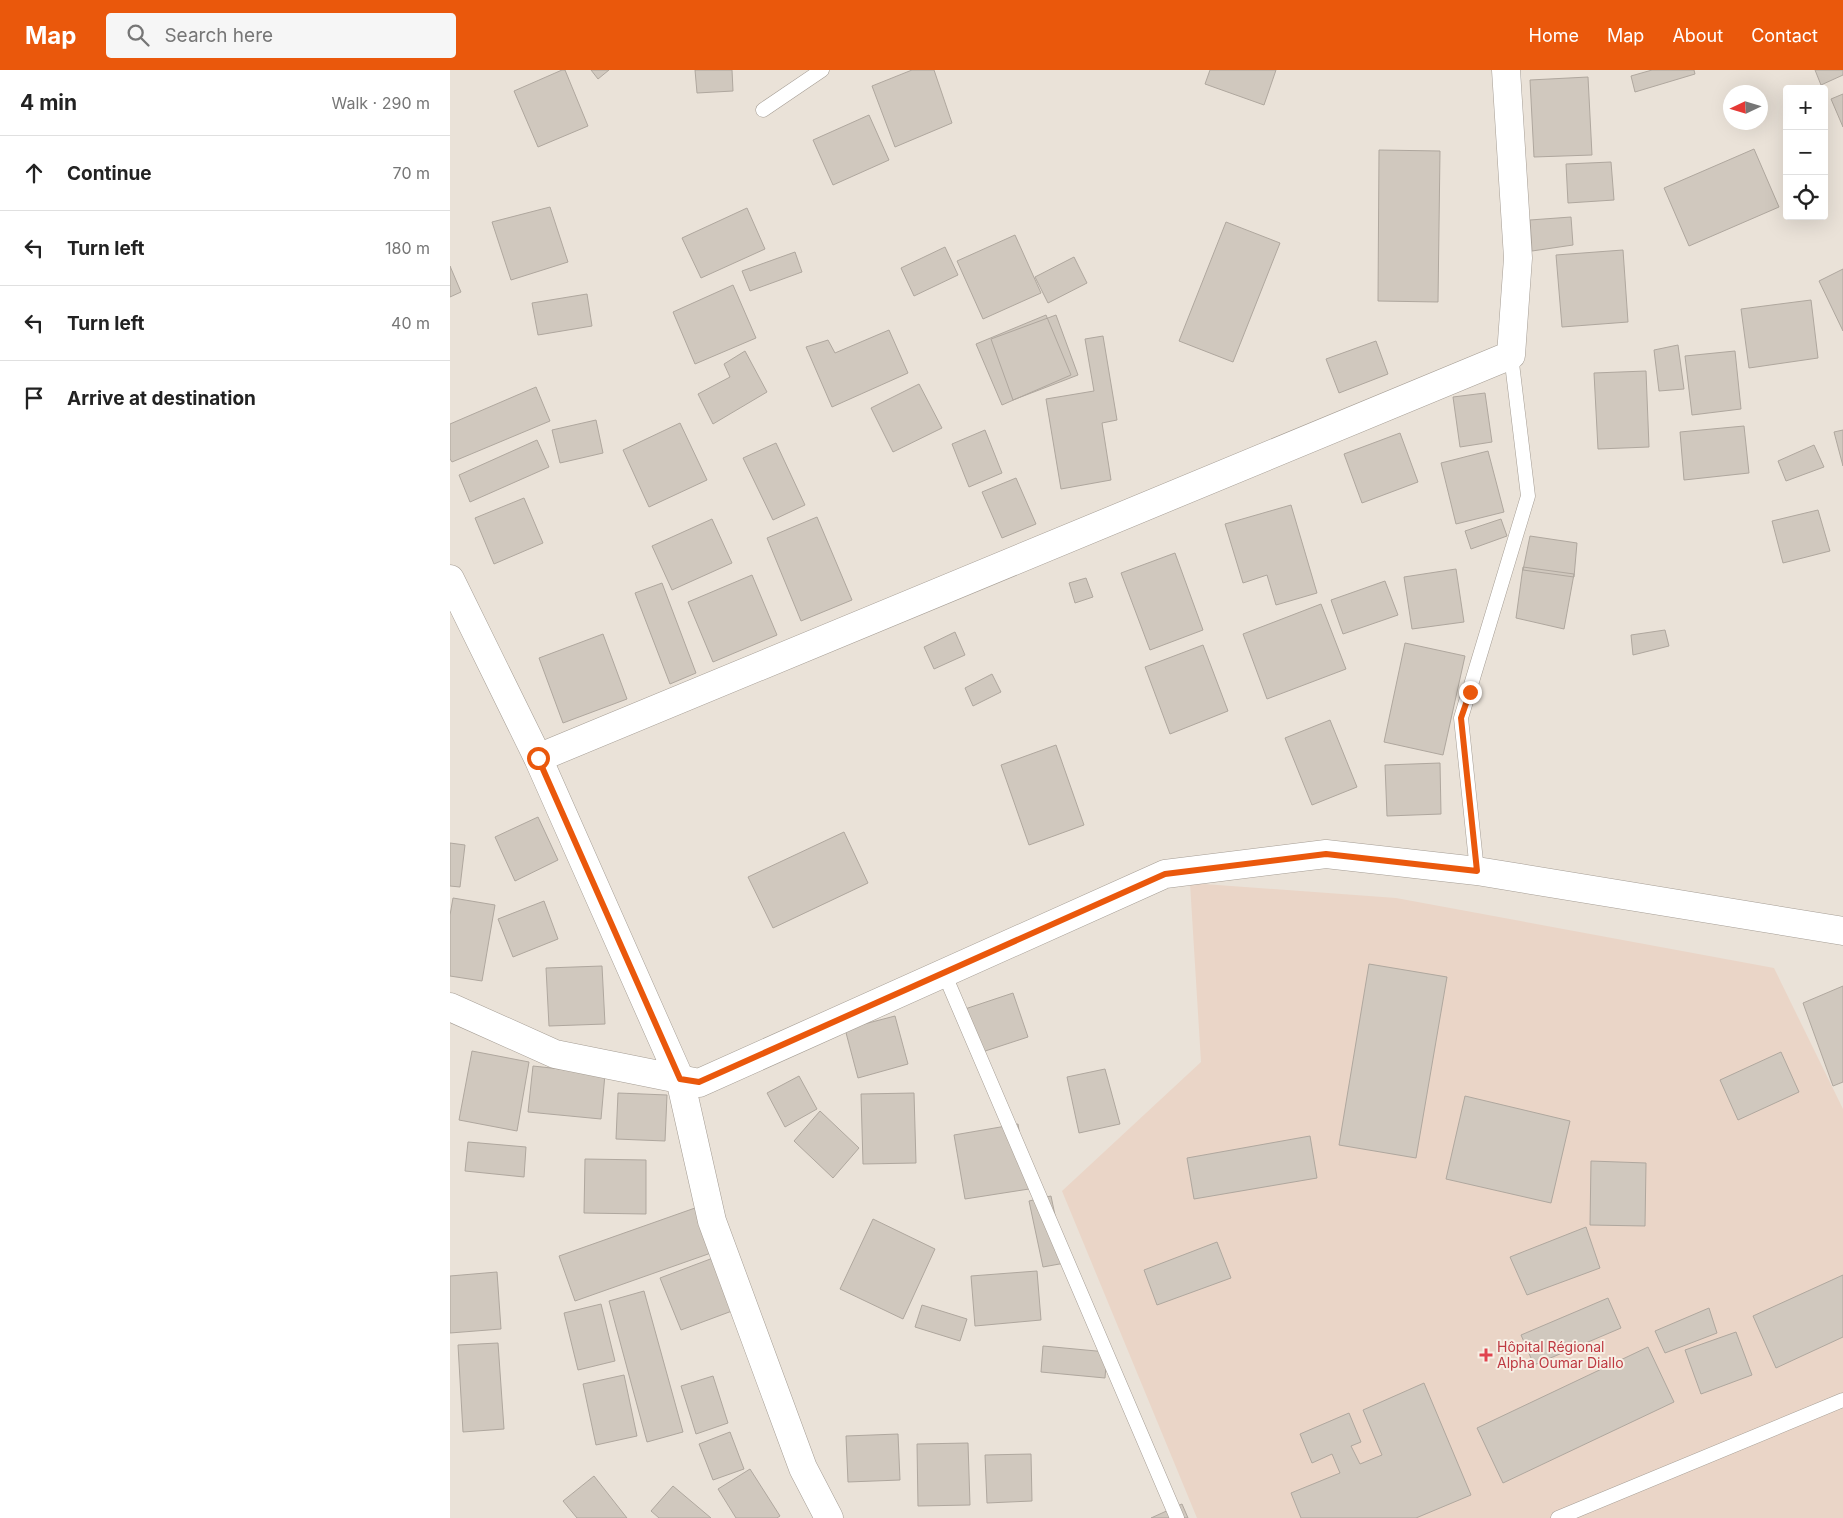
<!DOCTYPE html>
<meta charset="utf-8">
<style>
:root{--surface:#fff;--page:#f6f6f6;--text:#222;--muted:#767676;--line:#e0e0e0;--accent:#ea580c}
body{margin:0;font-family:Inter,sans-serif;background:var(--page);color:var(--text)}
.controls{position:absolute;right:15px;top:15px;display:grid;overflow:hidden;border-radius:5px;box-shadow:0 5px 20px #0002}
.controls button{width:45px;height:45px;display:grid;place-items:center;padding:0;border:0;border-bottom:1px solid var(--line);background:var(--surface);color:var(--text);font:25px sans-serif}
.compass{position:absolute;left:1273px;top:15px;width:45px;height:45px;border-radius:50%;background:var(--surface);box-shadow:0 5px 20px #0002;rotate:266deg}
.stop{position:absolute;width:15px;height:15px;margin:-11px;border:4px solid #ea580c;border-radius:50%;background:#fff}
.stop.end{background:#ea580c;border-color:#fff;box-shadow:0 1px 5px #0008}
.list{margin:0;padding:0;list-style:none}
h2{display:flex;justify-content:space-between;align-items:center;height:65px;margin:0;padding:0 20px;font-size:21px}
h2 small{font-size:16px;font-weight:400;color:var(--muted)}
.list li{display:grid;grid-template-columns:32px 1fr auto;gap:15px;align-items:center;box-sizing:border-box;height:75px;padding:0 20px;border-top:1px solid var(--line)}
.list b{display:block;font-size:19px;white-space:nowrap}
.list em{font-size:16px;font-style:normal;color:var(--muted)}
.icon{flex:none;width:28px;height:28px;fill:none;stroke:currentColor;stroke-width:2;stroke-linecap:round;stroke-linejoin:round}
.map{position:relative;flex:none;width:1393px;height:1448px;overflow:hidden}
header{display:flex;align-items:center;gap:30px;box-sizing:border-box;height:70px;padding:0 25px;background:var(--accent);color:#fff}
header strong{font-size:24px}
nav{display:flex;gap:28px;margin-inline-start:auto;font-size:18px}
.search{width:350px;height:45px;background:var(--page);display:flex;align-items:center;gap:12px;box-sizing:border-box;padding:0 18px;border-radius:5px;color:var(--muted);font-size:19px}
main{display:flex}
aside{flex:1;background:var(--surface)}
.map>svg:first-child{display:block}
.medical{fill:#ead5c7}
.building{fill:#d0c8be;stroke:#afa79e}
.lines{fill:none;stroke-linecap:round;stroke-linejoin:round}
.service-casing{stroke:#a59d94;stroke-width:15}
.minor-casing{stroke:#a59d94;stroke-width:29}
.service{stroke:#fff;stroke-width:14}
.minor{stroke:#fff;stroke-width:28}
.route{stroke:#ea580c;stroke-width:6}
.health-dot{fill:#e0444e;stroke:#f7efe5;stroke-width:2}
.labels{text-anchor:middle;stroke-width:4;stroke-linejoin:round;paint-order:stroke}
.health-label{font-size:14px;fill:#be3a42;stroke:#f7efe5;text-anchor:start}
</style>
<header>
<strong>Map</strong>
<div class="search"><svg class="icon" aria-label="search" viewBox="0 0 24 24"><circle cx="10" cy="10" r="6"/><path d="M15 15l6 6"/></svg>Search here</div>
<nav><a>Home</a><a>Map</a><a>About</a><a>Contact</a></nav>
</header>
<main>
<aside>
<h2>4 min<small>Walk · 290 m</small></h2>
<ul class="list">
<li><svg class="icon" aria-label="ahead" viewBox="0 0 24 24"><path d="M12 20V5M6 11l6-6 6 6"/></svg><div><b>Continue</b></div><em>70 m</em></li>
<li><svg class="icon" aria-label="left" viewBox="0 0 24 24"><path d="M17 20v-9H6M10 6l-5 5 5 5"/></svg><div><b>Turn left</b></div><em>180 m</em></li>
<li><svg class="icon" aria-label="left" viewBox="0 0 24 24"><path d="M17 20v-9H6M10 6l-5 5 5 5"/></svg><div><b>Turn left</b></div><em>40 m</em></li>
<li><svg class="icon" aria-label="arrive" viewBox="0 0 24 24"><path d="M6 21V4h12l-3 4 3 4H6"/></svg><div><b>Arrive at destination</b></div></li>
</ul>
</aside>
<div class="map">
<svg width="1393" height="1448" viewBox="0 0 1393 1448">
<rect width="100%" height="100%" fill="#eae2d8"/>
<path class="medical" d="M740 813 946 828 1324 898 1393 1039V1448H747L612 1121 751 992Z"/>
<path class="building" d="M112 0H115L138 56 88 77 64 21Z
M141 0H159L148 9Z
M245 0H282L283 21 247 23Z
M462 0H484L502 53 445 77 422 16Z
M760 0H826L814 35 755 14Z
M1202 0H1244L1245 4 1185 22 1181 6Z
M1365 0H1393V5L1371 15Z
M1138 7 1142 85 1084 87 1080 10Z
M1393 24V57L1381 29Z
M419 45 439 90 383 115 363 70Z
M1304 79 1329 137 1239 176 1214 118Z
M929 80 990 81 988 232 928 231Z
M1161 92 1164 130 1118 133 1116 94Z
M100 137 118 192 61 210 42 152Z
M297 138 315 179 251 208 232 168Z
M1121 147 1123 175 1082 181 1080 150Z
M776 152 830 173 783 292 729 271Z
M565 165 591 223 533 249 507 191Z
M495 177 508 205 464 226 451 198Z
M1173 180 1178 252 1112 257 1106 185Z
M345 182 352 202 300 221 292 201Z
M624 187 637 213 598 233 585 207Z
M0 196 11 222 0 227Z
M1393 199V261L1369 211Z
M283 215 306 268 245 294 223 242Z
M137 224 142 256 88 265 82 233Z
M1361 230 1368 288 1299 298 1291 239Z
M596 245 621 305 552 335 526 274Z
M606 245 628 305 563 330 541 269Z
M439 260 458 303 382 337 356 277 378 270 385 283Z
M653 266 667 350 652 353 661 410 611 419 596 329 644 321 635 269Z
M926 271 938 304 889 323 876 289Z
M1228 275 1234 319 1209 321 1204 280Z
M295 281 317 322 263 354 248 324 280 307 274 294Z
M1285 281 1291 339 1242 345 1235 286Z
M1196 301 1199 377 1148 379 1144 303Z
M469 314 492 358 443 382 421 338Z
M86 317 100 351 2 392 0 389V354Z
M1035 323 1042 372 1010 377 1003 327Z
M146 350 153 383 110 393 102 360Z
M230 353 257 410 199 437 173 380Z
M1294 356 1299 403 1234 410 1230 362Z
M535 360 552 403 519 417 502 374Z
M1393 360V396L1384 362Z
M950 363 968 412 912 433 894 384Z
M87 370 99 397 20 432 9 405Z
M326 373 355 435 323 450 293 388Z
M1364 375 1374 397 1336 411 1328 391Z
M1038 381 1054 442 1006 454 991 393Z
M566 408 586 454 552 468 532 422Z
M74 428 93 473 44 494 25 448Z
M841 435 867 523 826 535 817 505 793 513 775 454Z
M1368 440 1380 481 1333 493 1322 451Z
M367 447 402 530 351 551 317 468Z
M262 449 282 493 222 520 202 476Z
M1051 449 1057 466 1021 479 1015 461Z
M1080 466 1127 473 1124 507 1073 500Z
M725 483 753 560 700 580 671 503Z
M1073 497 1124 504 1114 559 1066 548Z
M1006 499 1014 552 962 559 954 507Z
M302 505 327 565 263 592 238 532Z
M636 508 643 527 625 533 619 513Z
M935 511 948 545 893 564 881 530Z
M212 513 246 603 220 614 185 523Z
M871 534 896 599 817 629 793 564Z
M1215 560 1219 576 1183 585 1181 565Z
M505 562 515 585 484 599 474 577Z
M153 564 177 629 113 653 89 588Z
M955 573 1015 586 993 685 934 672Z
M753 575 778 641 720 664 695 597Z
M542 604 551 622 523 636 515 618Z
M880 650 907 717 862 735 835 668Z
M606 675 634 755 579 775 551 695Z
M990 693 991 744 937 746 935 695Z
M88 747 108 790 65 811 45 767Z
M394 762 418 813 323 858 298 807Z
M0 773 15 775 10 817 0 816Z
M3 828 45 835 32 911 0 906V845Z
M94 831 108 869 63 887 48 849Z
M919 894 997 907 966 1088 889 1075Z
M152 896 155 954 99 956 96 898Z
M1393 916V1012L1383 1016 1353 933Z
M563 923 578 967 523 985 509 941Z
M445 946 458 994 408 1008 395 959Z
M22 981 79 992 67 1061 9 1050Z
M1331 982 1349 1022 1288 1050 1270 1010Z
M83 996 155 1004 151 1049 78 1042Z
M655 999 670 1054 629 1063 617 1007Z
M349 1006 367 1039 335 1057 317 1023Z
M168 1023 217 1025 215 1071 166 1069Z
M464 1023 466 1093 413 1094 411 1024Z
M1015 1026 1120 1051 1101 1133 996 1109Z
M370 1041 409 1078 383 1108 344 1071Z
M568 1054 579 1119 515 1129 504 1065Z
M860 1066 867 1108 744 1129 737 1088Z
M18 1072 76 1077 74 1107 15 1101Z
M135 1089 196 1090V1144L134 1143Z
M1141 1091 1196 1093 1195 1156 1140 1155Z
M601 1126 615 1193 593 1197 579 1131Z
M245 1138 261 1183 125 1231 109 1186Z
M423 1149 485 1179 453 1249 390 1219Z
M1136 1157 1150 1198 1077 1225 1060 1187Z
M767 1172 781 1208 707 1235 694 1200Z
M263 1188 282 1241 231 1260 210 1208Z
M587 1201 591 1250 525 1256 521 1206Z
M47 1202 51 1259 0 1263V1206Z
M1393 1205V1267L1326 1298 1303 1246Z
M194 1221 233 1362 197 1372 159 1231Z
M1158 1228 1171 1258 1084 1295 1071 1265Z
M151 1234 165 1291 128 1300 114 1243Z
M472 1235 517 1249 510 1271 465 1257Z
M1259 1238 1267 1263 1215 1283 1205 1261Z
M1286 1262 1302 1305 1251 1324 1235 1280Z
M48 1273 54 1359 13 1362 8 1275Z
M593 1276 657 1282 655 1308 591 1302Z
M1198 1277 1224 1332 1053 1413 1027 1358Z
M174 1305 187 1366 146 1375 133 1314Z
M263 1306 278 1353 246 1364 231 1316Z
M974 1313 1021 1425 966 1448H851L841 1423 890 1403 882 1384 862 1393 850 1364 899 1343 911 1372 901 1376 910 1394 932 1385 913 1340Z
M280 1362 294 1399 263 1410 249 1374Z
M448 1364 450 1410 398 1412 396 1366Z
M518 1373 520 1435 468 1436 467 1374Z
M581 1384 582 1431 537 1433 535 1385Z
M300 1399 330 1446 327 1448H286L268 1419Z
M144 1406 177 1448H127L113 1431Z
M223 1416 261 1448H209L201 1441Z
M732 1434 738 1448H701Z"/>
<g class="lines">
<g class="service-casing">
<path id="service" d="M313 40 372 0
M1027 801 1011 648 1078 426 1061 285
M494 903 727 1448
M1108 1448 1393 1330"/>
</g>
<g class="minor-casing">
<path id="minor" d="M0 509 88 688 230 1009 262 1151 353 1398 379 1448
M88 688 1061 285 1068 188 1056 0
M0 937 105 984 249 1013 715 804 876 784 1027 801 1393 861"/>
</g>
<use href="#service" class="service"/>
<use href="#minor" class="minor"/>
</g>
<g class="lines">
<path class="route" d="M88 688 230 1009 249 1012 715 804 876 784 1027 801 1011 648 1020 622"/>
</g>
<path class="health-dot" d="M1033.5 1277.5h5v5h5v5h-5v5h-5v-5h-5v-5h5z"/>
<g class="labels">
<g class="health-label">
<text x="1047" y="1282">Hôpital Régional<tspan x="1047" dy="16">Alpha Oumar Diallo</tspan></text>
</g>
</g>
</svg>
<div class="controls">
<button>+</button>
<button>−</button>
<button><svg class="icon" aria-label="locate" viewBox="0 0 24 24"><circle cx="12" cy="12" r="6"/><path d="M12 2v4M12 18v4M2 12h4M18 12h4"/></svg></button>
</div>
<svg class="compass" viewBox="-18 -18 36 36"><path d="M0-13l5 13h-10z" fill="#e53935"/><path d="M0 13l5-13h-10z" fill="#767676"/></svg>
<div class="stop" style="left:88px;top:688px"></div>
<div class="stop end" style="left:1020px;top:622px"></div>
</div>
</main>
